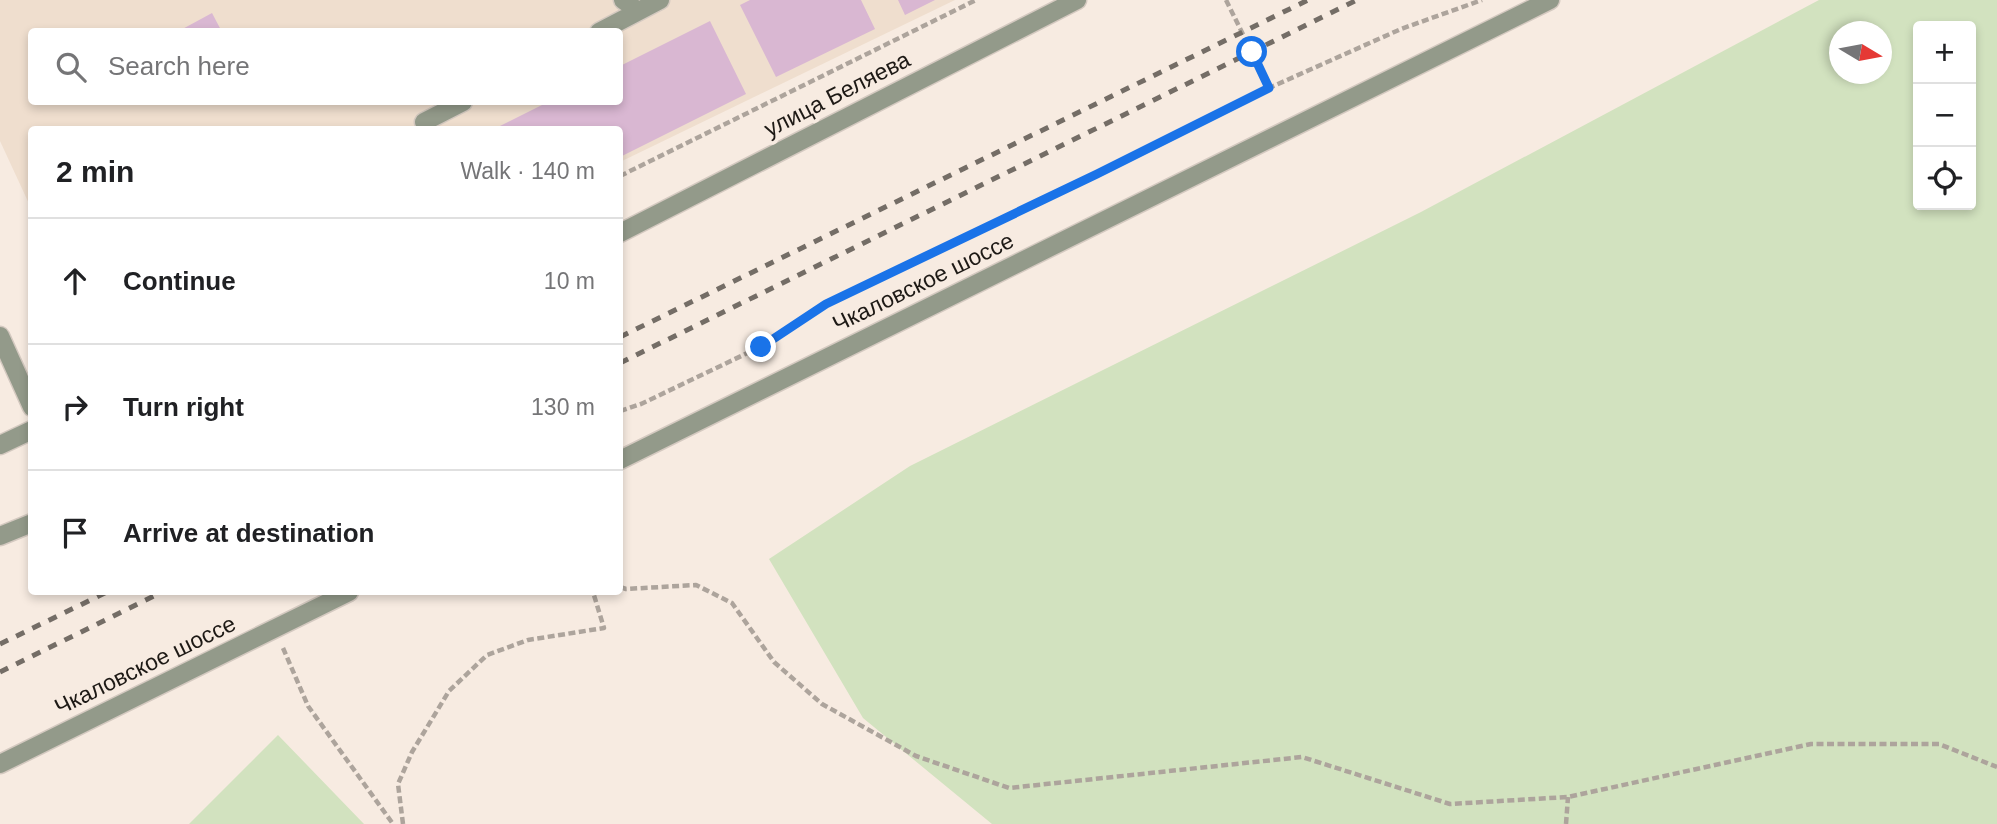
<!DOCTYPE html>
<meta charset="utf-8">
<style>
:root{--surface:#fff;--page:#f6f6f6;--text:#202124;--muted:#757577;--line:#e0e0e0}
body{margin:0;font-family:Arial,sans-serif;background:var(--page);color:var(--text)}
.controls{position:absolute;right:21px;top:21px;display:grid;overflow:hidden;border-radius:7px;box-shadow:0 4px 10px #0003}
.controls button{width:63px;height:63px;display:grid;place-items:center;padding:0;border:0;border-bottom:2px solid var(--line);background:var(--surface);color:var(--text);font:35px sans-serif}
.compass{position:absolute;left:1829px;top:21px;width:63px;height:63px;border-radius:50%;background:var(--surface);box-shadow:0 4px 10px #0003;rotate:100deg}
.stop{position:absolute;width:21px;height:21px;margin:-16px;border:5px solid #1a73e8;border-radius:50%;background:#fff}
.stop.end{background:#1a73e8;border-color:#fff;box-shadow:0 2px 7px #0008}
.list{margin:0;padding:0;list-style:none}
h2{display:flex;justify-content:space-between;align-items:center;height:91px;margin:0;padding:0 28px;font-size:30px}
h2 small{font-size:23px;font-weight:400;color:var(--muted)}
.list li{display:grid;grid-template-columns:46px 1fr auto;gap:21px;align-items:center;box-sizing:border-box;height:126px;padding:0 28px;border-top:2px solid var(--line)}
.list b{display:block;font-size:26px;white-space:nowrap}
.list em{font-size:23px;font-style:normal;color:var(--muted)}
.icon{flex:none;width:38px;height:38px;fill:none;stroke:currentColor;stroke-width:2;stroke-linecap:round;stroke-linejoin:round}
.map{position:relative;flex:none;width:1997px;height:824px;overflow:hidden}
.search{position:absolute;background:var(--surface);box-shadow:0 4px 10px #0003;left:28px;top:28px;width:595px;height:77px;display:flex;align-items:center;gap:18px;box-sizing:border-box;padding:0 24px;border-radius:7px;color:var(--muted);font-size:26px}
.panel{position:absolute;background:var(--surface);box-shadow:0 4px 10px #0003;left:28px;top:126px;width:595px;height:469px;border-radius:7px}
.map>svg:first-child{display:block}
.built{fill:#efdece;fill-rule:evenodd}
.green{fill:#d2e2bf;fill-rule:evenodd}
.building{fill:#d9b7d2}
.lines{fill:none;stroke-linecap:round;stroke-linejoin:round}
.minor-casing{stroke:#d4c9c0;stroke-width:21}
.path{stroke:#ada49c;stroke-width:4.5;stroke-dasharray:7 3.5;stroke-linecap:butt}
.minor{stroke:#939a8a;stroke-width:18}
.rail{stroke:#746d66;stroke-width:5;stroke-dasharray:9 9;stroke-linecap:butt}
.route{stroke:#1a73e8;stroke-width:9}
.labels{text-anchor:middle;stroke-width:7;stroke-linejoin:round;paint-order:stroke}
.street-label{font-size:23px;fill:#1d1915;stroke:#f7ebe1}
</style>
<div class="map">
<svg width="1997" height="824" viewBox="0 0 1997 824">
<rect width="100%" height="100%" fill="#f7ebe1"/>
<path class="built" d="M0 0H955L620 162V130H32L31 208 0 141ZM32 32H620V102H32Z"/>
<path class="green" d="M1819 0H1997V824H992L863 718 769 559 910 466 1421 212ZM1918 26H1971V205H1918ZM1840 32H1882V74H1840Z
M278 735 364 824H189Z"/>
<path class="building" d="M750 0H861L875 29 776 77 740 5Z
M898 0H935L905 15Z
M212 13 222 32H177Z
M710 21 746 94 620 157V130H492L548 102H620V66Z"/>
<g class="lines">
<g class="minor-casing">
<path id="minor" d="M623 0 638 11
M599 32 660 0
M424 122 463 102
M620 233 1077 0
M0 336 32 407
M0 445 32 430
M620 460 1550 0
M0 536 32 523
M0 764 349 592"/>
</g>
<path class="path" d="M1226 0 1269 87
M620 176 976 0
M620 411 641 404 760 347 826 304 1097 174 1269 88 1401 29 1482 0
M620 587 626 589 696 585 732 603 774 662 822 704 916 756 1009 788 1302 757 1450 804 1568 797 1811 744H1939L1997 767
M283 648 308 706 393 824
M403 824 398 784 412 752 449 691 487 655 528 640 604 628 593 592
M1566 824 1568 797"/>
<use href="#minor" class="minor"/>
<path class="rail" d="M620 337 1308 0
M620 363 1357 0
M0 644 107 592
M0 672 162 592"/>
</g>
<g class="lines">
<path class="route" d="M761 347 826 304 1097 174 1269 88 1252 52"/>
</g>
<g class="labels">
<g class="street-label">
<text transform="translate(837 94) rotate(-27)" y="8">улица Беляева</text>
<text transform="translate(923 282) rotate(-26)" y="8">Чкаловское шоссе</text>
<text transform="translate(145 665) rotate(-26)" y="8">Чкаловское шоссе</text>
</g>
</g>
</svg>
<div class="controls">
<button>+</button>
<button>−</button>
<button><svg class="icon" aria-label="locate" viewBox="0 0 24 24"><circle cx="12" cy="12" r="6"/><path d="M12 2v4M12 18v4M2 12h4M18 12h4"/></svg></button>
</div>
<svg class="compass" viewBox="-18 -18 36 36"><path d="M0-13l5 13h-10z" fill="#e53935"/><path d="M0 13l5-13h-10z" fill="#757577"/></svg>
<div class="stop" style="left:1252px;top:52px"></div>
<div class="stop end" style="left:761px;top:347px"></div>
<div class="search"><svg class="icon" aria-label="search" viewBox="0 0 24 24"><circle cx="10" cy="10" r="6"/><path d="M15 15l6 6"/></svg>Search here</div>
<section class="panel">
<h2>2 min<small>Walk · 140 m</small></h2>
<ul class="list">
<li><svg class="icon" aria-label="ahead" viewBox="0 0 24 24"><path d="M12 20V5M6 11l6-6 6 6"/></svg><div><b>Continue</b></div><em>10 m</em></li>
<li><svg class="icon" aria-label="right" viewBox="0 0 24 24"><path d="M7 20v-9h11M14 6l5 5-5 5"/></svg><div><b>Turn right</b></div><em>130 m</em></li>
<li><svg class="icon" aria-label="arrive" viewBox="0 0 24 24"><path d="M6 21V4h12l-3 4 3 4H6"/></svg><div><b>Arrive at destination</b></div></li>
</ul>
</section>
</div>
